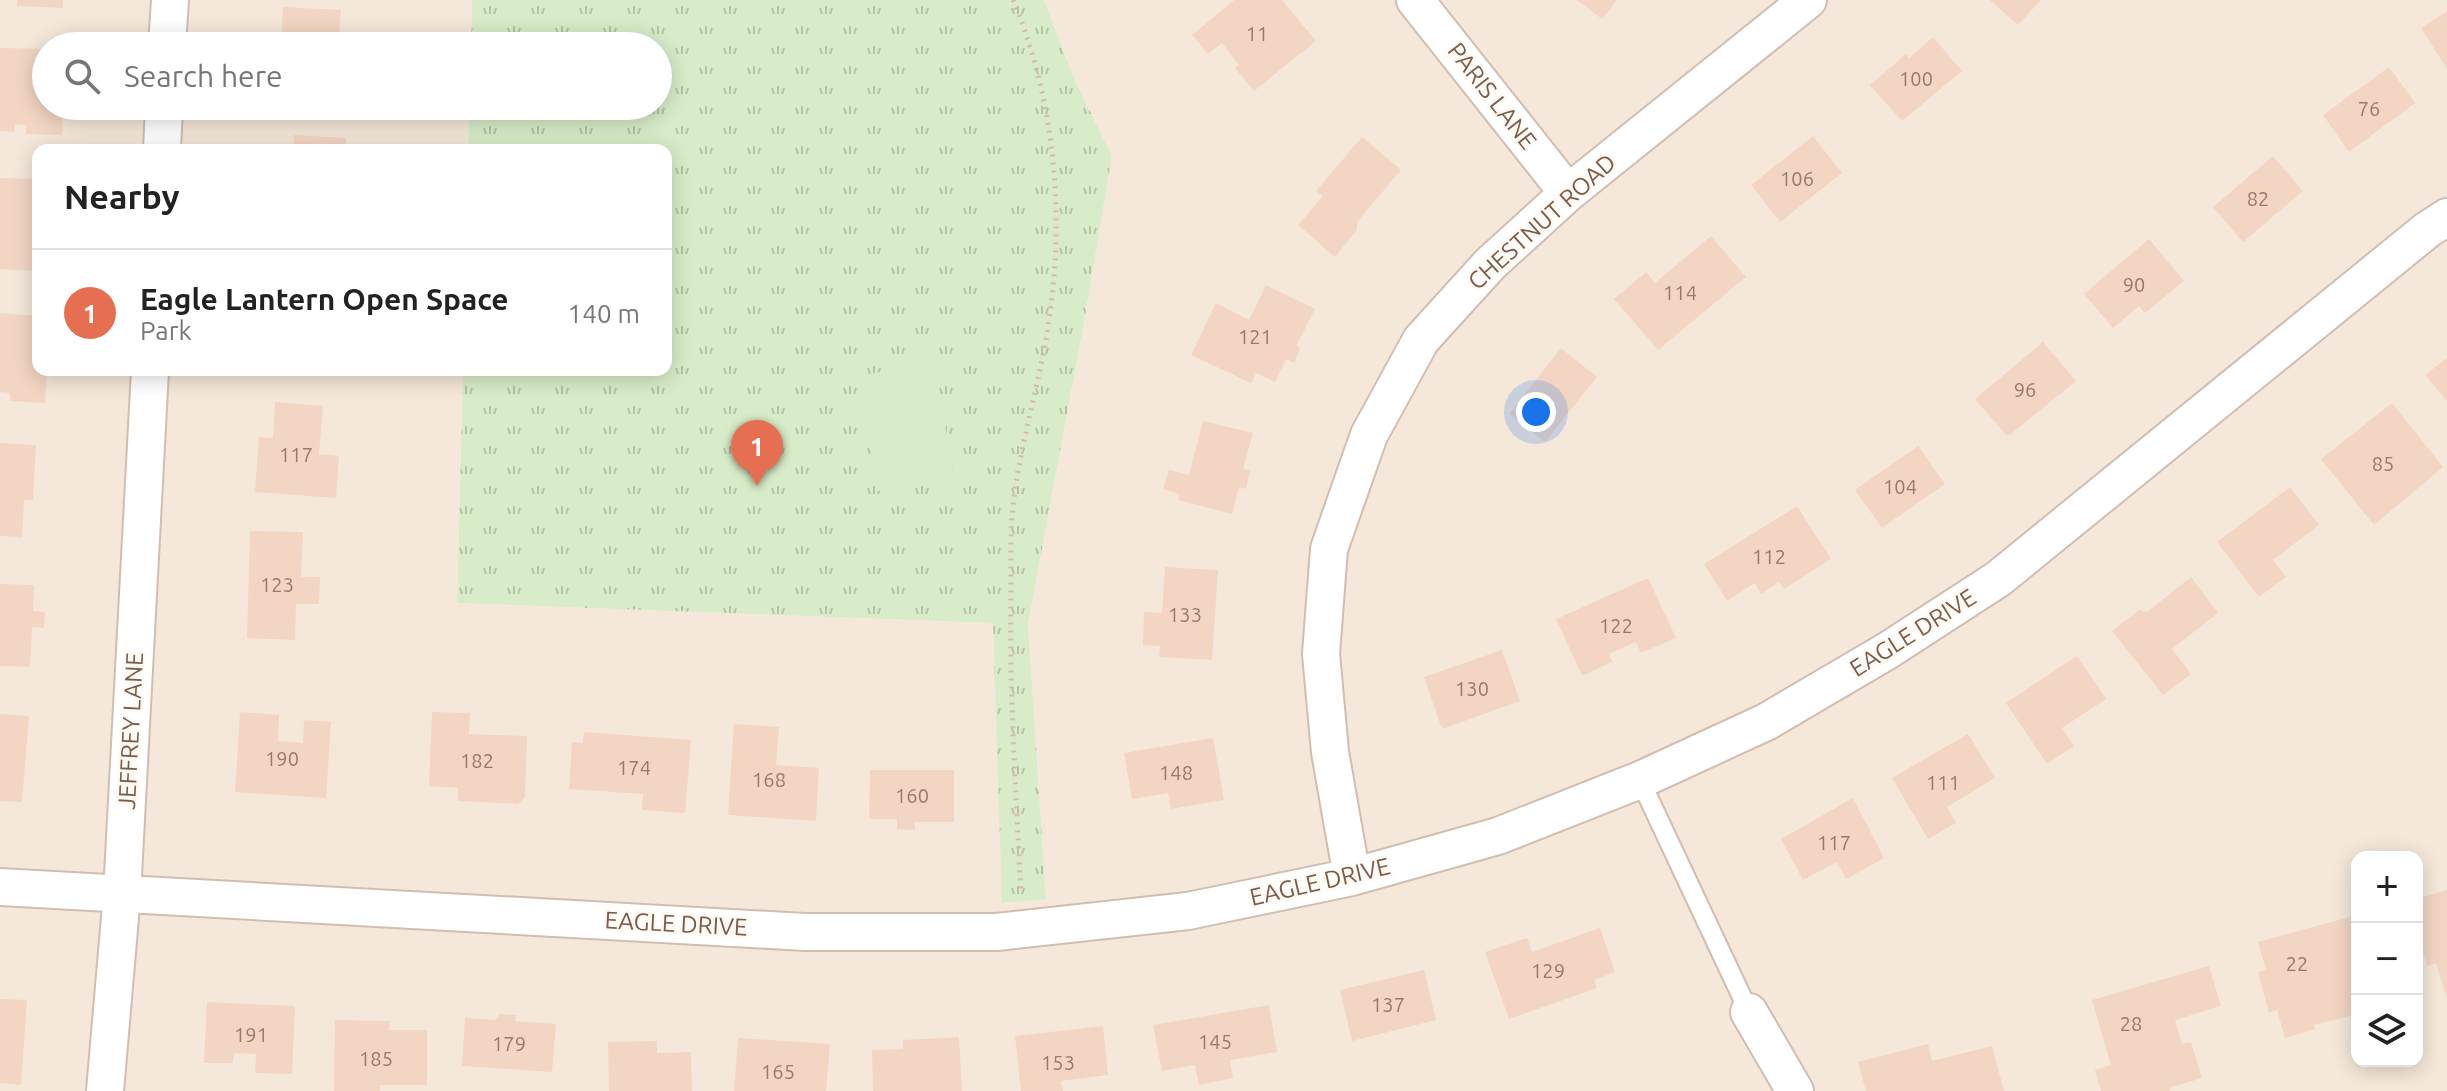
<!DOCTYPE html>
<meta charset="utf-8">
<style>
:root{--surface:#fff;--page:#f2f2f2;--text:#222;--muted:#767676;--line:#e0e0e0;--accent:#e76f51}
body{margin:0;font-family:Ubuntu,sans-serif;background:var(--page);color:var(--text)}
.controls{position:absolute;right:24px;bottom:24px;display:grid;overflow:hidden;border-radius:16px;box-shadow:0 4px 20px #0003}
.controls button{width:72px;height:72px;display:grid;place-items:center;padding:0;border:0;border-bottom:2px solid var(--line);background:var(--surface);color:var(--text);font:40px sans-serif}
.you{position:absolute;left:1536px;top:412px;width:28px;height:28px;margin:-20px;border:6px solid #fff;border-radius:50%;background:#1a73e8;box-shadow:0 0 0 12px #1a73e833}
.badge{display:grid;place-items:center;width:52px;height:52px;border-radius:50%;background:var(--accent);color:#fff;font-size:26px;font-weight:700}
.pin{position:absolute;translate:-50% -66px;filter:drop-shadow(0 2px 4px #0008)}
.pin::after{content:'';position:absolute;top:42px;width:28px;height:24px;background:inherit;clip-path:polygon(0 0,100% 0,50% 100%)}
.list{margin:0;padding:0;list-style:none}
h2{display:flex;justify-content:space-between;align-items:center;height:104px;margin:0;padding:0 32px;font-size:34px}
h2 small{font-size:26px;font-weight:400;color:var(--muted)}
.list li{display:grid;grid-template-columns:52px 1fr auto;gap:24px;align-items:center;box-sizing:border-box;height:128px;padding:0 32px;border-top:2px solid var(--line)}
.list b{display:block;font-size:30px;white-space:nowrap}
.list p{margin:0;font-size:26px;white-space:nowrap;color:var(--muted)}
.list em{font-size:26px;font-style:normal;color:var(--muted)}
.icon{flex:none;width:44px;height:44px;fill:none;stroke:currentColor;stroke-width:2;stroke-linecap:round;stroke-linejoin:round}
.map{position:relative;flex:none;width:2447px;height:1091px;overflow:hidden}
.search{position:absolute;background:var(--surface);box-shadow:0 4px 20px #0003;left:32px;top:32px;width:640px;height:88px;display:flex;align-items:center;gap:20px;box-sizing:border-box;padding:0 28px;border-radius:44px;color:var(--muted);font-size:30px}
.panel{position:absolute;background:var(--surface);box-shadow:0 4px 20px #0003;left:32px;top:144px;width:640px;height:232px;border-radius:16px}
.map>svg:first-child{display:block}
.residential{fill:#f5e8da;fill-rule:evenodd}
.park{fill:url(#park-tufts)}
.garden{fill:#d8ecc9}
.building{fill:#f3d5c3}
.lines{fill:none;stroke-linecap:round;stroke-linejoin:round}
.service-casing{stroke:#d1beb0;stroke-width:22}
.minor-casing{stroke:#d1beb0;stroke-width:40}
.path{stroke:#d9b8a5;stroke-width:5;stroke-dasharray:2 6;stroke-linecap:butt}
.service{stroke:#fff;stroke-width:18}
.minor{stroke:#fff;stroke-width:36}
.labels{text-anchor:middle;stroke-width:6;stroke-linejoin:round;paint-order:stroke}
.number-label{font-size:20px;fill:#987a6a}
.street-label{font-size:24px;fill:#7a5c4d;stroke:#fffaf3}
</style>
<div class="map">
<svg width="2447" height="1091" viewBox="0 0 2447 1091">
<defs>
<pattern id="park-tufts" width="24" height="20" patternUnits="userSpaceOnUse" patternTransform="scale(2)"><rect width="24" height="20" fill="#d8ecc9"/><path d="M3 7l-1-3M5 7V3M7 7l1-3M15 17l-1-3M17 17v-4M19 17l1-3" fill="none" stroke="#b4c2a5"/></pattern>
</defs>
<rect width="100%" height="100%" fill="#fdf6ec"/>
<path class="residential" d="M0 0H472L471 46H46V106H469L468 150H38V370H463L457 603 993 623 1003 903 1046 898 1028 624 1084 323 1112 156 1075 81 1044 0H2447V1091H0ZM2357 857H2417V1061H2357Z"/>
<path class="park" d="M472 0H1044L1075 81 1112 156 1084 323 1028 624 1046 899 1002 903 993 623 457 603 463 370H666V150H468L469 106H658V46H471Z"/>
<path class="garden" d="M935 363 954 478 877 491 857 376Z"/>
<path class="building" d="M17 0H63V8L17 6Z
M1234 0H1282L1316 41 1254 91 1235 68 1239 65 1222 43 1208 54 1192 35Z
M1577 0H1617L1602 19Z
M1990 0H2041L2018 25Z
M283 7 341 10 338 46H281Z
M2447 11V69L2421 28Z
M1933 37 1962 71 1902 121 1870 85 1906 54 1909 58Z
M0 48 46 49V106H63L62 135 26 134V125L15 124V132L0 131Z
M2389 67 2415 103 2349 152 2323 115Z
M294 135 346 138V150H293Z
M1813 136 1842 173 1780 222 1751 185Z
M1362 137 1401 170 1357 222V230L1335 257 1298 225 1323 196 1316 191Z
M2273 156 2303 191 2243 242 2213 207Z
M0 178 38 179V271L0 269Z
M1711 236 1746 277 1658 350 1614 299 1646 272 1655 283Z
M2149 239 2184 281 2145 313 2139 306 2113 328 2084 294Z
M1266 285 1315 309 1297 345 1300 349 1294 363 1286 359 1275 382 1256 373 1251 383 1191 355 1216 303 1249 320Z
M0 313 38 316V370H47L45 403 10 401V393L0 392Z
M2043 342 2076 381 2010 435H2006L1975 399Z
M1561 348 1597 377 1545 442 1509 414Z
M2447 358V401L2425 375Z
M275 402 323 406 319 454 339 456 336 498 255 492 259 437 273 438Z
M2392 403 2443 467 2374 525 2321 459Z
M1203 421 1253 433 1243 469 1250 470 1246 489 1239 487 1232 514 1178 500 1180 494 1163 489 1169 470 1189 475Z
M0 443 36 445 33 500H24L22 537 0 536Z
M1918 446 1945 484 1882 528 1855 490Z
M2290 487 2319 525 2273 560 2286 577 2259 597 2217 542Z
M1797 506 1831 559 1784 589 1779 582 1761 594 1755 583 1727 601 1704 564Z
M250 531 303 532 301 577H320L319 604H296L295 640 247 638Z
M1165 567 1218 570 1212 660 1159 657 1160 646 1143 645 1144 612 1162 613Z
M2191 577 2218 613 2172 649 2191 674 2163 695 2112 631 2139 610 2147 612Z
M1648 578 1676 638 1641 653 1636 642 1609 654 1612 662 1582 676 1556 619Z
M0 584 34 585 33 611 45 612 44 628 32 627 30 667 0 666Z
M1502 650 1520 701 1442 729 1424 677Z
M2077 656 2106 699 2062 728 2074 746 2047 764 2006 703Z
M240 712 279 715 278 741 303 743 304 720 331 722 326 798 235 792Z
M432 712 470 713 469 734 527 736 525 797 518 804 458 801V788L429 786Z
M0 714 29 716 22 802 0 801Z
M734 724 779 727 776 765 819 768 816 821 728 815Z
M584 732 691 740 685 813 642 810 643 794 569 789 572 742 583 743Z
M1968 734 1995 778 1947 807 1956 823 1928 839 1892 778Z
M1213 738 1224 800 1171 809 1168 793 1132 799 1124 753Z
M870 770H954V822H915V830L897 829V819H869Z
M1853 798 1884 858 1846 879 1837 862 1803 880 1781 839Z
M2447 890V996H2446L2436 963 2427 966 2417 932V928L2423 926 2417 899Z
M2357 915V1014L2314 1025 2315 1029 2285 1038 2277 1010 2269 1013 2258 972 2266 970 2258 942Z
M1600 928 1615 972 1594 980 1597 988 1509 1019 1485 952 1527 938 1532 952Z
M2209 966 2221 1006 2175 1020 2182 1044 2191 1042 2202 1078 2169 1088 2170 1091H2101L2095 1070 2111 1065 2092 1000Z
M1424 970 1436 1020 1352 1041 1340 990Z
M0 999 27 1000 21 1085 0 1083Z
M207 1002 295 1006 292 1074 255 1073 256 1054 234 1053 233 1063H204Z
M1269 1005 1277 1052 1230 1060 1233 1078 1199 1085 1195 1065 1162 1071 1153 1025Z
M500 1014 516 1015 515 1021 556 1024 552 1072 462 1066 465 1018 495 1020Z
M335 1020 390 1021 389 1030H427V1085H380V1091H334Z
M1103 1026 1108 1075 1061 1081 1063 1091H1021L1015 1036Z
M959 1037 962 1091H873L872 1050 903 1049V1040Z
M738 1038 830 1044 826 1091H734Z
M657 1041V1053L691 1052 692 1091H609L608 1042Z
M1928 1044 1932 1061 1992 1046 2004 1091H1866L1858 1062Z"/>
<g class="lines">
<g class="service-casing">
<path id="service" d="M1640 780 1749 1012"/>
</g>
<g class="minor-casing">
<path id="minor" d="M1415 0 1568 193
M167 46 170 0
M162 150 164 106
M1352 877 1330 752 1321 654 1329 549 1369 435 1421 340 1490 264 1568 193 1808 0
M0 887 805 932H997L1188 911 1352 877 1498 836 1640 780 1766 722 1887 651 1998 579 2427 230 2447 217
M1749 1012 1795 1091
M105 1091 122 894 150 370"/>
</g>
<path class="path" d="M1013 0C1058 107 1066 231 1045 345 1035 399 1019 451 1013 506 1010 533 1011 562 1011 590 1009 691 1016 792 1021 893"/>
<use href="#service" class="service"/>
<use href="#minor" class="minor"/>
</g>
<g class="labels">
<g class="number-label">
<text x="1257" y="41">11</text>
<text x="1916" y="86">100</text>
<text x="2369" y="116">76</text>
<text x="1797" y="186">106</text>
<text x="2258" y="206">82</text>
<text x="2134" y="292">90</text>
<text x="1680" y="300">114</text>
<text x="1255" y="344">121</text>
<text x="2025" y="397">96</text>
<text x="296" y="462">117</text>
<text x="2383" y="471">85</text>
<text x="1900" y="494">104</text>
<text x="1769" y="564">112</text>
<text x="277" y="592">123</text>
<text x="1185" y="622">133</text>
<text x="1616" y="633">122</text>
<text x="1472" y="696">130</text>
<text x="282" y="766">190</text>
<text x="477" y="768">182</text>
<text x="634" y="775">174</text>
<text x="1176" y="780">148</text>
<text x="769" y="787">168</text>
<text x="1943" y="790">111</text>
<text x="912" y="803">160</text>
<text x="1834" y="850">117</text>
<text x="2297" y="971">22</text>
<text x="1548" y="978">129</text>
<text x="1388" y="1012">137</text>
<text x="2131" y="1031">28</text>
<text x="251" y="1042">191</text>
<text x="1215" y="1049">145</text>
<text x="509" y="1051">179</text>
<text x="376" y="1066">185</text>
<text x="1058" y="1070">153</text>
<text x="778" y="1079">165</text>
</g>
<g class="street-label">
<text transform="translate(1492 96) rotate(52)" y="8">PARIS LANE</text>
<text transform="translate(1542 222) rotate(-42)" y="8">CHESTNUT ROAD</text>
<text transform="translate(1913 633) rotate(-32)" y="8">EAGLE DRIVE</text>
<text transform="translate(131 731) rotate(-87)" y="8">JEFFREY LANE</text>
<text transform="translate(1320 882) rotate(-13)" y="8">EAGLE DRIVE</text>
<text transform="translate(676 924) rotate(3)" y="8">EAGLE DRIVE</text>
</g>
</g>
</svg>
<div class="controls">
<button>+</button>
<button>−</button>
<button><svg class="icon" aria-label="layers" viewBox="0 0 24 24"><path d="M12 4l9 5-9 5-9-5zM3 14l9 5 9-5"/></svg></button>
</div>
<div class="you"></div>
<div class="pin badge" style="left:757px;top:486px">1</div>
<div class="search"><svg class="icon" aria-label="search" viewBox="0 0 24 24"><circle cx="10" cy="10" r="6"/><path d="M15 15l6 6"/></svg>Search here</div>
<section class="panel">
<h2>Nearby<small></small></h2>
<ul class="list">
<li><span class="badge">1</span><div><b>Eagle Lantern Open Space</b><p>Park</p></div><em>140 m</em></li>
</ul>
</section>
</div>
